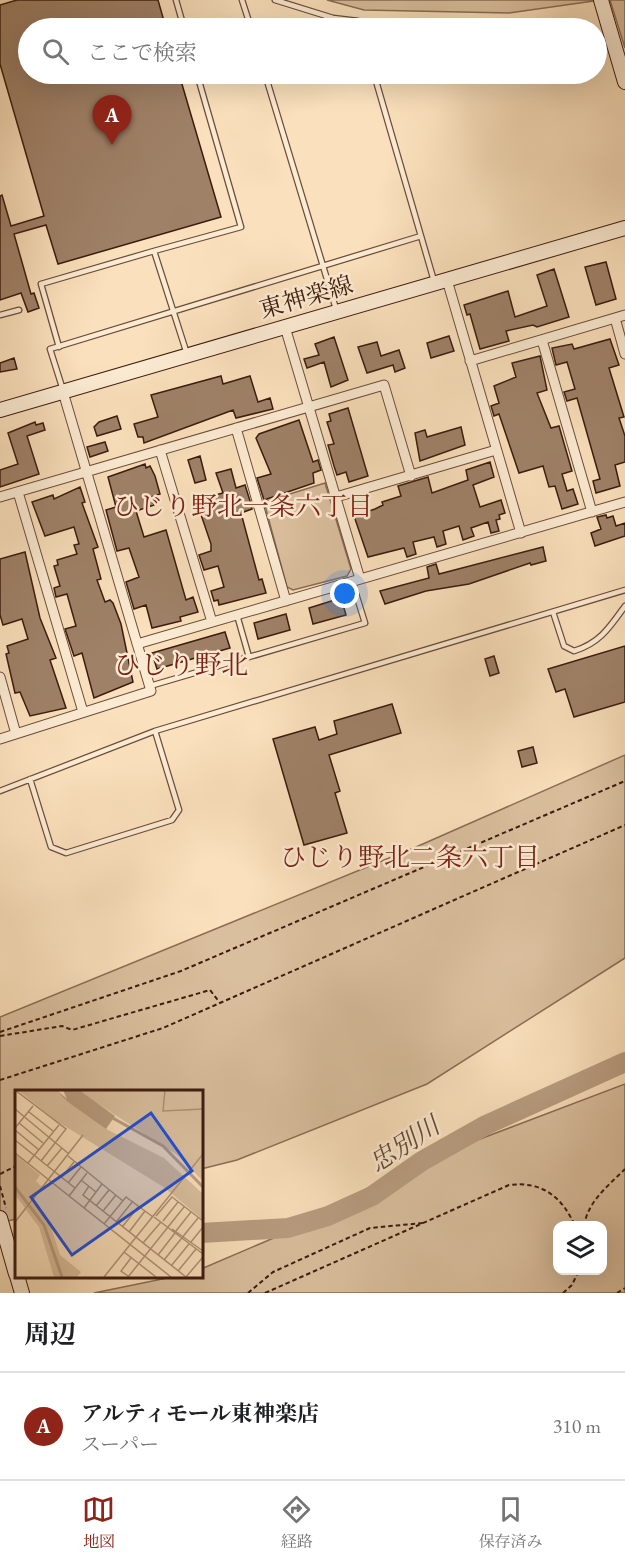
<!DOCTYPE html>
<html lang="ja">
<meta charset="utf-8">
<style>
:root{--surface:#fff;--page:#f2f2f2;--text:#202124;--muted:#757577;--line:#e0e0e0;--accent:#8f2418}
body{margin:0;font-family:"EB Garamond","Noto Serif JP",serif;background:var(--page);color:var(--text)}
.controls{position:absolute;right:18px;bottom:18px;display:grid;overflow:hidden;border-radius:12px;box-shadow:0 6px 24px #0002}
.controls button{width:54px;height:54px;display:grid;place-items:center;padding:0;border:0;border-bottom:2px solid var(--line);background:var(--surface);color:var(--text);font:30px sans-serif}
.you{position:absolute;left:345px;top:594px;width:21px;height:21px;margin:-15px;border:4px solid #fff;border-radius:50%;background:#1a73e8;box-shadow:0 0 0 9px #1a73e833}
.badge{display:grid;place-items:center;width:39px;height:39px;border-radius:50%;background:var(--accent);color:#fff;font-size:20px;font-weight:700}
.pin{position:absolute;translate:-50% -50px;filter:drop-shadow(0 2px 3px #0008)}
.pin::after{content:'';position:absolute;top:32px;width:21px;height:18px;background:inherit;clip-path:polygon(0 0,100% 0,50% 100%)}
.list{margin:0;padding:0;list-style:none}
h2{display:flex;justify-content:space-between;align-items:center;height:78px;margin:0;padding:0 24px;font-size:26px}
h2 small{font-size:20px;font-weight:400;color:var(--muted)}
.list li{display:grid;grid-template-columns:39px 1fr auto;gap:18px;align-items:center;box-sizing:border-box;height:108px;padding:0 24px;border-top:2px solid var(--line)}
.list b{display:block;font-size:22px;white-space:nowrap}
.list p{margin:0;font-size:20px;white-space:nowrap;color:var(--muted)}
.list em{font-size:20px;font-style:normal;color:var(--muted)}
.icon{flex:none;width:33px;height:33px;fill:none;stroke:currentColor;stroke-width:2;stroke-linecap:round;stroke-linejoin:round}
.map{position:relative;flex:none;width:625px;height:1293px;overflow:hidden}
.search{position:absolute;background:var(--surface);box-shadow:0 6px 24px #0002;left:18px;right:18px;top:18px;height:66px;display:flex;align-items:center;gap:15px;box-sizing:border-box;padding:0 21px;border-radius:33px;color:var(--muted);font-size:22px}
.sheet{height:186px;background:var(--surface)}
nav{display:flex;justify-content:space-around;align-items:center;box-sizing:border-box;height:84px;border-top:2px solid var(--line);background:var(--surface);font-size:16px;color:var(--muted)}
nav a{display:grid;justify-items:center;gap:3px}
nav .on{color:var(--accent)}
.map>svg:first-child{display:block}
.green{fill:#dabf9e;stroke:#8b6d56;stroke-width:1.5;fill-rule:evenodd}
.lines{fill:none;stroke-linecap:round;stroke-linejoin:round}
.river{stroke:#b99d81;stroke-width:20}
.building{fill:#9f8168;stroke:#3c1b0e;stroke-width:1.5}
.lane-casing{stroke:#6c4c3a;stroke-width:7}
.street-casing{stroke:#6c4c3a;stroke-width:11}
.secondary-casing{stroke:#3c1b0e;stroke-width:16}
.path{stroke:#3c1b0e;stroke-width:2;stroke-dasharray:4.5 3;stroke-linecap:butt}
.lane{stroke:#fcebd3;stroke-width:4.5}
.street{stroke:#fcebd3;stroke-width:9}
.secondary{stroke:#fcebd3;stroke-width:14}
.labels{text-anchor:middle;stroke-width:5;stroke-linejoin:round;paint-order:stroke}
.street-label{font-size:24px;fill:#3c1b0e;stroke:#fcebd3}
.neighbourhood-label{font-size:26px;fill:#7a1f14;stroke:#fcebd3}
.water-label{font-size:26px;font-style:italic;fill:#684836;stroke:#fcebd3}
.quarter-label{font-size:27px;fill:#7a1f14;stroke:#fcebd3}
.inset-river{fill:none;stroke:#b99d81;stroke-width:3}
.inset-road{fill:none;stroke:#ae9176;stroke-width:1.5}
.view{fill:#1d4ed8;fill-opacity:0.15;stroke:#1d4ed8;stroke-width:3}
.inset-edge{fill:none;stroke:#3c1b0e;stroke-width:3}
</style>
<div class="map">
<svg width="625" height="1293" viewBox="0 0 625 1293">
<rect width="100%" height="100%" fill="#fae0bc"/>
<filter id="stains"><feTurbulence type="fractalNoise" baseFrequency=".00333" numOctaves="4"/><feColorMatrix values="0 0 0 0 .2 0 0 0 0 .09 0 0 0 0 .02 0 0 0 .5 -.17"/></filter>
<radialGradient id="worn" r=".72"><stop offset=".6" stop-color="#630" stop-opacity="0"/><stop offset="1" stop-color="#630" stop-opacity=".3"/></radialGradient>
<path class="green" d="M327 0H593L594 1 509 13 364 10Z
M610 0H625V48Z
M325 483 351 569 347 576 293 590 287 587 264 502Z
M625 755V958L427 1084 237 1160 201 1169V1092H16V1219L0 1223V1017L416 847Z
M625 1084V1293H94L172 1277 201 1276V1269L372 1196 422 1161ZM558 1226H602V1270H558Z"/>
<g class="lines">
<path class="river" d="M201 1233 288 1228 328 1216 372 1196 422 1161 486 1125 625 1062"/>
</g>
<path class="building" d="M17 0H158L166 28H28V74H179L221 217 58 264 46 225 14 234 31 294 34 293 39 308 28 312 21 293 0 300V196L2 195 11 226 44 216 0 64V5Z
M606 262 616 299 596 305 585 267Z
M554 269 569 317 537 327 533 325 506 331 509 341 480 349 470 314 467 315 464 305 508 291 515 317 547 306 537 275Z
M449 336 454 351 431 358 427 343Z
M334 337 348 380 331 387 324 362 307 368 304 359 319 355 315 344Z
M610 339 619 365 609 368 624 417 619 418 625 436V462L615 465 620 486 596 493 593 481 600 479 577 398 567 401 564 392 575 389 567 362 556 365 552 348 572 344 574 349Z
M377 342 381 356 399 350 405 368 395 372 393 365 367 373 358 347Z
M540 356 547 390 537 393 551 428 559 426 572 471 562 474 567 491 573 489 578 504 562 509 555 486 549 487 543 466 519 473 499 414 494 416 491 406 499 403 494 386 516 377 512 363Z
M14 358 17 369 0 372V363Z
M221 376 223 384 250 376 258 402 270 398 273 409 236 418 233 410 144 443 143 437H138L134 424 158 417 151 395Z
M348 408 368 476 349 482 346 472 337 475 334 466 328 445 334 444 327 422 331 421 329 414Z
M117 416 121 429 97 436 94 427 99 422Z
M299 420 313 462 318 460 321 470 313 473 314 483 264 500 257 478 271 474 256 438 259 434Z
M35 422 36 425 43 423 45 430 27 436 39 474 0 487V470L18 464 8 433Z
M461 427 465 445 420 461 415 433 425 430 427 437Z
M105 442 108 451 90 457 87 447Z
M200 456 206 480 195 483 188 460Z
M490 462 494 477 473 485 480 507 501 500 505 513 499 515 500 519 496 520 499 531 491 533 488 522 471 528 474 536 463 540 459 526 443 531 446 544 437 547 434 537 413 542 416 554 407 557 404 548 368 557 354 516 375 509 383 505 382 502 401 496 398 486 428 477 432 493 468 480 466 470Z
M145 464 146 468 150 466 155 476 160 494 151 497 154 505 136 511 144 537 166 530 186 600 193 597 198 612 180 617 181 621 152 628 146 605 134 609 126 582 139 577 129 548 117 551 106 510 116 507 108 477Z
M231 469 236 488 245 485 251 504 252 509 241 513 259 580 262 579 266 593 219 605 218 600 214 601 211 591 224 587 218 566 204 570 199 555 211 551V544L196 500 223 493 216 473Z
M80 487 85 502 82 503 98 547 93 549 101 579 97 580 105 602 110 600 113 603 121 624 133 682 94 698 82 653 74 656 65 629 76 626 67 594 56 597 54 588 60 586 54 566 58 565 57 560 77 554 74 545 79 544 74 527 45 536 32 502 53 495 54 499Z
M606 515 607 518 613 516 616 526 625 523V536L595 546 591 533 601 529 597 517Z
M543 547 546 561 531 565 530 563 469 584 426 591 385 604 380 591 429 578 427 567 436 564 439 574Z
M25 552 40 618 56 658 50 660 66 708 30 716 20 692 15 693 6 654 9 653 7 646 28 639 22 619 3 625 0 615V559Z
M341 598 346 615 313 624 309 608Z
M286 614 290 630 258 639 254 623Z
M225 632 230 648 157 669 152 653Z
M625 646V702L574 717 565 689 556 692 548 669Z
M494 656 499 673 490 676 485 659Z
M392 704 401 733 329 755 340 791 335 793 347 833 304 845 273 739 315 727 319 740 337 734 334 721Z
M533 747 537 763 522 767 518 751Z"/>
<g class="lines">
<g class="lane-casing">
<path id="lane" d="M176 0 184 28
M242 0 251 28
M275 0 333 18 358 21 361 28
M265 74 336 309
M374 74 434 281
M0 315 19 310
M59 347 41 284 154 251
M187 354 154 251 241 227 197 74
M63 390 50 349 421 236
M553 612 564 646 574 651C600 643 610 627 625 606
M237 615 249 657
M150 686 365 623 352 581
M30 779 51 847 66 853 172 820 179 810 155 731
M0 791 155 731 625 590"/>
</g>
<g class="street-casing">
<path id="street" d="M447 280 521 533
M615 318 625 354
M285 327 360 579
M542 340 592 512
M470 361 625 315
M236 428 286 601
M160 450 212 622
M18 492 83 712
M0 497 384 385 411 476
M336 497 496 450
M137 644 625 502
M0 677 16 734
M0 739 151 691 63 392"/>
</g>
<g class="secondary-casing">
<path id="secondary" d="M601 0 625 82
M0 410 625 228
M0 1218 16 1274
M17 1276 22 1293"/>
</g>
<path class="path" d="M0 1032 181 971 625 781
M0 1036 62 1026 72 1030 210 990 220 1003
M0 1080 163 1028 625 825
M0 1174 16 1166
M0 1186 6 1208
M584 1226C588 1201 608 1186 625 1169
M248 1293 273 1272 370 1228 423 1223
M265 1293 509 1185C541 1181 562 1196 575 1226
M563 1293 572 1285 579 1270
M617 1293 625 1288"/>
<use href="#lane" class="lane"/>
<use href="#street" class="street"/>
<use href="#secondary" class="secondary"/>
</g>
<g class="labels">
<g class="street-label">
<text transform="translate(306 297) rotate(-16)" y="8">東神楽線</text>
</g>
<g class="neighbourhood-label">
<text x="243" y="515">ひじり野北一条六丁目</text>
<text x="410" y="866">ひじり野北二条六丁目</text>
</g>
<g class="water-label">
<text transform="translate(404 1144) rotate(-33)" y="9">忠別川</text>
</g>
<g class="quarter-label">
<text x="181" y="674">ひじり野北</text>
</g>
</g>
<g transform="translate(15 1090)">
<rect width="188" height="188" fill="#fae0bc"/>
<path d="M3 0H41L93 40 149 68 187 103V129L150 98 40 30ZM62 0H187V90L162 65ZM0 64 25 85 21 91 27 97 10 118 0 105ZM18 110 34 131 45 165 66 182 62 187H39L24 137 11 120Z" fill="#dabf9e"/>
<path d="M41 0 52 9 48 0H64L100 26 91 39 53 12Z" fill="#b99d81"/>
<path class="inset-river" d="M94 26 148 56 188 97M0 97 29 135 47 187"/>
<path class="inset-road" d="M0 0 51 39 26 71M150 0 148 21 188 19M0 19 54 64M14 22 38 41M4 33 28 53M0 38 18 16M0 40 24 60M0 50 60 98M0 63 156 187M53 66 108 111M13 73 44 35M32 76 47 58M46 88 59 72M66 90 81 102M53 93 66 77M74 96 68 105 171 187M54 106 72 83M81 116 94 100M69 118 87 94M88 121 101 105M141 126 157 107 188 131M139 127 188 164M102 131 118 111M148 131 163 112M0 132 68 45M89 134 111 107 138 127M107 137 124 116M157 139 188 161M161 141 176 122M114 142 130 121M176 152 188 137M128 153 146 132M109 162 141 187M143 165 160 143M149 170 183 128M156 176 174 154M163 181 181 159M113 186 106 181 116 168M89 187 188 64M113 187 169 117M171 187 188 167"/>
<path class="view" d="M136 23 177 81 57 165 16 107Z"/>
<rect width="188" height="188" class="inset-edge"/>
</g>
<rect width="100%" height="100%" filter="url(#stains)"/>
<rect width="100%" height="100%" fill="url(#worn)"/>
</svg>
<div class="controls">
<button><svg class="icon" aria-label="layers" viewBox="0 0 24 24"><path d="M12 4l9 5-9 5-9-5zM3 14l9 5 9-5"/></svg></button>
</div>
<div class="you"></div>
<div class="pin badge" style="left:112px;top:145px">A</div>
<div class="search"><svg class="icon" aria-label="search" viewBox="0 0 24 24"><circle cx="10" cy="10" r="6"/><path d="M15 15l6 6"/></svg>ここで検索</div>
</div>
<section class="sheet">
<h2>周辺<small></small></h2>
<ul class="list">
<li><span class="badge">A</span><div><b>アルティモール東神楽店</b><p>スーパー</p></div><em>310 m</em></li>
</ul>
</section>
<nav>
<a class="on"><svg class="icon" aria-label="map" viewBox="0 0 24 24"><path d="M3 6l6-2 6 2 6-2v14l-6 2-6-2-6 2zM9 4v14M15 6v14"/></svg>地図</a>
<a><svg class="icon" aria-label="directions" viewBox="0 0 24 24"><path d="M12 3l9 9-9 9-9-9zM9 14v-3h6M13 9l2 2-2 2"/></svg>経路</a>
<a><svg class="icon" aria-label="saved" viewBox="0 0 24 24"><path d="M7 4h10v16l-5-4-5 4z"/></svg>保存済み</a>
</nav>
